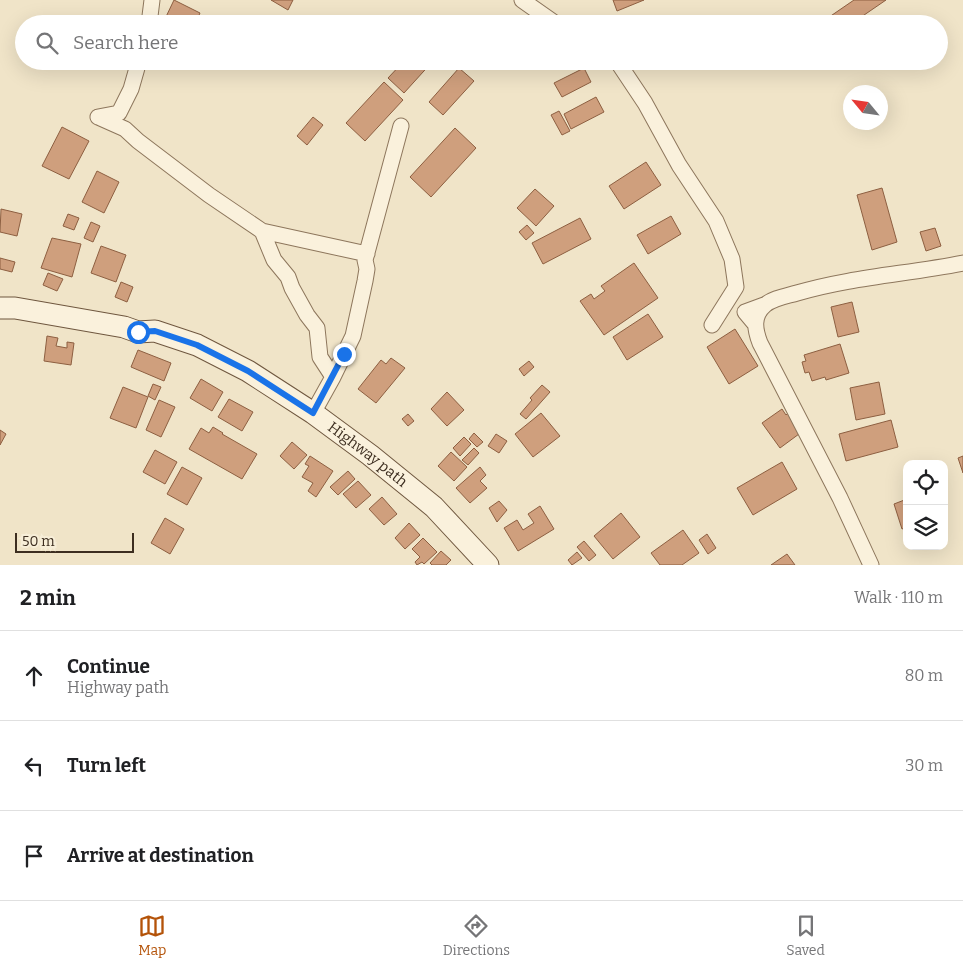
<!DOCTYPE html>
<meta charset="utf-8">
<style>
:root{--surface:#fff;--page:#f2f2f2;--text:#202124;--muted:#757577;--line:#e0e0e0;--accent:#b45309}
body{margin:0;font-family:Bitter,serif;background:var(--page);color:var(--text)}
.controls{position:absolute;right:15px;bottom:15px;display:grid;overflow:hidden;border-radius:10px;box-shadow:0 5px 20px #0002}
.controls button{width:45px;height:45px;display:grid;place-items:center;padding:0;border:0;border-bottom:1px solid var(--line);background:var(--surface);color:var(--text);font:25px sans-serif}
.compass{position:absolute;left:843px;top:85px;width:45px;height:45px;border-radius:50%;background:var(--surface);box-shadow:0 5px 20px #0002;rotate:299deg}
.scale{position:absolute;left:15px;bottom:12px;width:119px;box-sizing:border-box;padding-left:5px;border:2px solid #3d2e20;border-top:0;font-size:14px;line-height:18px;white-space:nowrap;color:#3d2e20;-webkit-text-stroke:4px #f7eed8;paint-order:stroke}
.stop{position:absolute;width:15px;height:15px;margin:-11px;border:4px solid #1a73e8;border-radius:50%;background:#fff}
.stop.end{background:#1a73e8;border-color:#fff;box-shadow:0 1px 5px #0008}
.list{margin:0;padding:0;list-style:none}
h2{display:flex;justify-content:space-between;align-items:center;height:65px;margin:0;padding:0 20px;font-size:21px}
h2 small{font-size:16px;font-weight:400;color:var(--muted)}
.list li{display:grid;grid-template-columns:32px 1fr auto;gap:15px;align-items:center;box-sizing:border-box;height:90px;padding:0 20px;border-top:1px solid var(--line)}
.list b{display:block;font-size:19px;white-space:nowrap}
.list p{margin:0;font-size:16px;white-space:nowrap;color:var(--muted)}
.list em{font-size:16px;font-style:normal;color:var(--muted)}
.icon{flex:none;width:28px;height:28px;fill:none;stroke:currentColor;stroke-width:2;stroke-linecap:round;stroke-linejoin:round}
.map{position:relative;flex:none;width:963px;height:565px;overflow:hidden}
.search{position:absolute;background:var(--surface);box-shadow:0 5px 20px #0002;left:15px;right:15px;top:15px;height:55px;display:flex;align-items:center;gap:12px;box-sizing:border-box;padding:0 18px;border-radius:28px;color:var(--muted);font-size:19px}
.sheet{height:335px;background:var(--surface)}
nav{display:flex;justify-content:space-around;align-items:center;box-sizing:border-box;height:70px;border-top:1px solid var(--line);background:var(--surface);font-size:14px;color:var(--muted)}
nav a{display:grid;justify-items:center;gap:2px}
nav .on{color:var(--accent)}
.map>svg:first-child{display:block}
.building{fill:#cf9f7d;stroke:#8d5f41}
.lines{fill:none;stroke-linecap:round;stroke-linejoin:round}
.street-casing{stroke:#8d765c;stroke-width:17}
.secondary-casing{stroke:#6f573f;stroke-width:23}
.street{stroke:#faf1dc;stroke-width:15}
.secondary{stroke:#faf1dc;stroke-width:21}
.route{stroke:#1a73e8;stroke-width:6}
.labels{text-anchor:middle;stroke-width:5;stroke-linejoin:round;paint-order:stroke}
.street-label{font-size:15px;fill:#3d2e20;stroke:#f7eed8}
</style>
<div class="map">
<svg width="963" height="565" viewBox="0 0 963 565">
<rect width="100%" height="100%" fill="#f0e4c8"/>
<path class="building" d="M174 0 200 13 195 24H170L164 21Z
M271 0H293L288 10Z
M613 0H644L617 11Z
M854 0H886L851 24H819Z
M404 61H433L404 93 388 78Z
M459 68 474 81 443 115 429 102Z
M584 68 591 82 562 97 554 83Z
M384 82 403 100 365 141 346 123Z
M596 97 604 112 571 129 564 114Z
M559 111 570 131 562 135 551 115Z
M313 117 323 125 307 145 297 136Z
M62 127 89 141 69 179 42 166Z
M455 128 476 148 431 197 410 177Z
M646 162 661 185 624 209 609 186Z
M97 171 119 182 104 213 82 202Z
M882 188 897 242 872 250 857 195Z
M535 189 554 206 536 226 517 208Z
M1 209 22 214 17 236 0 232Z
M68 214 79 218 74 230 63 226Z
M671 216 681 234 648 254 637 235Z
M580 218 591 239 543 264 532 243Z
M91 222 100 226 93 242 84 238Z
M527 225 534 233 526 240 519 232Z
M935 228 941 246 926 251 920 232Z
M52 238 81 244 72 277 41 268Z
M101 246 126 255 116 282 91 273Z
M0 258 15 262 12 272 0 269Z
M634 263 658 298 604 335 580 301 591 294 594 299 605 291 601 286Z
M48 273 63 279 57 291 43 285Z
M121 282 133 287 127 302 115 297Z
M852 302 859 332 838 337 831 307Z
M648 314 663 337 627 360 613 337Z
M735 329 758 366 729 384 707 347Z
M47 336 58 338 56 346 67 348V342L74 343 71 365 44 361Z
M840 344 849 373 826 380 825 377 812 381 809 372 805 373 802 362 806 361 804 355Z
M138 350 171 363 164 381 131 367Z
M391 358 405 368 376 403 358 389 381 360 386 364Z
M529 361 534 367 524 376 519 369Z
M201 379 223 392 212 411 190 398Z
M879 382 885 414 856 420 850 388Z
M153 384 161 387 155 400 148 396Z
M542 385 550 392 526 419 520 414 532 400 530 398Z
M123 387 148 397 136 428 110 418Z
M447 392 464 410 447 426 431 409Z
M229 399 253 412 242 431 218 417Z
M159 400 175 407 161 437 146 430Z
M782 409 786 415 789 412 798 425 795 427 799 434 780 448 762 423Z
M541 413 560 436 533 457 515 434Z
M408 414 414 421 408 426 402 419Z
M891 420 898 447 846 461 839 434Z
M213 427 223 433 222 434 257 454 242 479 189 449 201 428 209 433Z
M0 430 6 434 0 445Z
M474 433 483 442 477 447 469 439Z
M496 434 507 441 499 453 488 446Z
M464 437 471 444 460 456 453 448Z
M292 442 307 455 294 469 280 456Z
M474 448 479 453 468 465 462 460Z
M155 450 177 462 165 484 143 472Z
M451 452 467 467 454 481 438 466Z
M310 456 333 471 316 497 308 491 313 483 302 477 309 466 305 464Z
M963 456V473L958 458Z
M782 462 797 489 753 515 737 488Z
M182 467 202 478 187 505 167 494Z
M480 467 486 475 480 481 487 488 470 503 456 488Z
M348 471 355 479 338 495 330 487Z
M358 481 371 495 356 508 343 494Z
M382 497 397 514 384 525 369 509Z
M907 499V527L902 529 894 504Z
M499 501 507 510 497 522 489 508Z
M540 506 554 529 518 551 504 528 517 520 523 530 534 523 528 514Z
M621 513 640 537 613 559 594 536Z
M165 518 184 529 170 554 151 543Z
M409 523 420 535 405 549 395 538Z
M683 530 699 553 682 565H660L651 553Z
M707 534 716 548 708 554 699 540Z
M423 538 437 552 424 564 422 562 417 565 415 562 420 557 412 549Z
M584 541 596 555 589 561 577 547Z
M441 551 451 560 446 565H432L430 563Z
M577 552 582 558 572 565 568 560Z
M787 554 795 565H771Z"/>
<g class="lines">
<g class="street-casing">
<path id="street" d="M522 0 556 24
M149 24 152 0
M617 61 645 103 679 165 716 221 732 259 736 287 712 325
M98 117 125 129 138 141 209 195 262 231 274 260 288 277 292 288 307 315 317 328 320 357 333 377 313 413
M98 117 119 113 131 89 139 61
M262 231 367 254
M755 324 745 312 764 305
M333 377 353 336 365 281 367 269 365 260 401 126
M871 565 840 498 760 343C755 330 752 316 765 305 773 298 787 296 797 293 851 277 908 274 963 263"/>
</g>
<g class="secondary-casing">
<g id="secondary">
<path id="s1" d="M0 308H15L124 327 138 332 155 331 197 345 248 371 313 413 370 455 434 507 488 565"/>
</g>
</g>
<use href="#street" class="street"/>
<use href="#secondary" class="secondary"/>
</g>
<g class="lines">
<path class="route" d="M138 332 155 331 197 345 248 371 313 413 344 354"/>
</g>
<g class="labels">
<g class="street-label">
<text dy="5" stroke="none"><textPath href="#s1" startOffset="405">Highway path</textPath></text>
</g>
</g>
</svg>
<div class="controls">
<button><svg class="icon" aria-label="locate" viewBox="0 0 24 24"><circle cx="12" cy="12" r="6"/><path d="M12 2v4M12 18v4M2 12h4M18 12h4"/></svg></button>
<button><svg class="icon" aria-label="layers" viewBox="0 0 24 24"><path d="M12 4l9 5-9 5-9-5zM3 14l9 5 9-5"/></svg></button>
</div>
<svg class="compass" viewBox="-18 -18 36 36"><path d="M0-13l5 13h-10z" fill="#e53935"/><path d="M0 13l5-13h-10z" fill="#757577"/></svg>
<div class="scale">50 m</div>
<div class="stop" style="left:138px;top:332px"></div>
<div class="stop end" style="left:344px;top:354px"></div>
<div class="search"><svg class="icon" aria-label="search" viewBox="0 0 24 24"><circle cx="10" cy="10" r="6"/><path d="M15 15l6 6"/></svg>Search here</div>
</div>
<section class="sheet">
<h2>2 min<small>Walk · 110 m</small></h2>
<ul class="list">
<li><svg class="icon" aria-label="ahead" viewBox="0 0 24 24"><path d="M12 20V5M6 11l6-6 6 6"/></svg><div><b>Continue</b><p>Highway path</p></div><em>80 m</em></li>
<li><svg class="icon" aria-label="left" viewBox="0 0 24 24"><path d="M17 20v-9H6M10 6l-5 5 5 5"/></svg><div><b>Turn left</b></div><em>30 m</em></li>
<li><svg class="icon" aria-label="arrive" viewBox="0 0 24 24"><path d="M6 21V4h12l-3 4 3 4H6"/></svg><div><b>Arrive at destination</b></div></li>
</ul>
</section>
<nav>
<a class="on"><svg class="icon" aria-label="map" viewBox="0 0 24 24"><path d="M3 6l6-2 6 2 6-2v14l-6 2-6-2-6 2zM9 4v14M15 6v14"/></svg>Map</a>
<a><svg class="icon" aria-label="directions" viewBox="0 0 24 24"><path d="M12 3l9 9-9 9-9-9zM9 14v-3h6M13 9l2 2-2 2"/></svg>Directions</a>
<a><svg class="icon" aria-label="saved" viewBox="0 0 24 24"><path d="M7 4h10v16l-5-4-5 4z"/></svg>Saved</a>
</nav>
